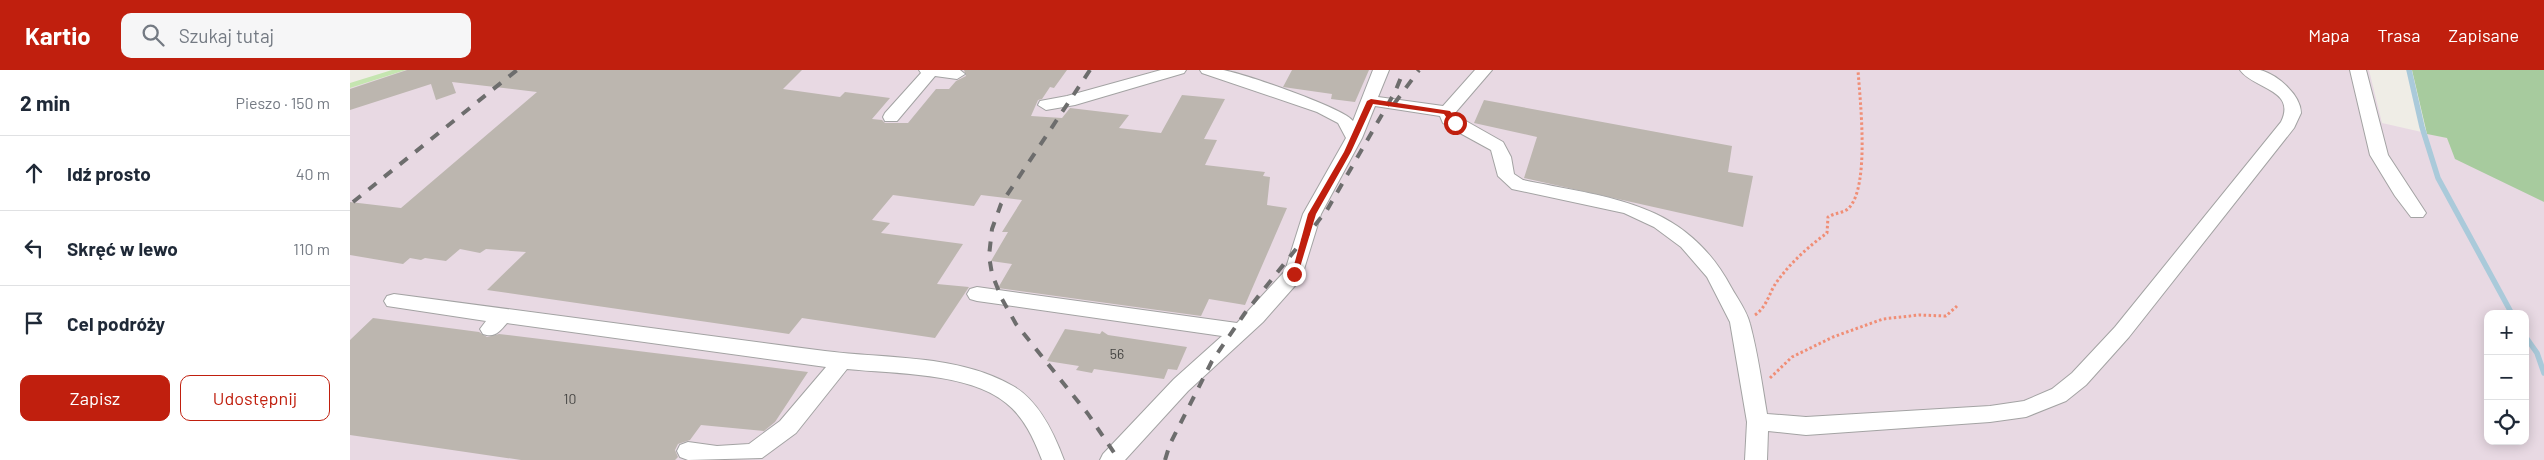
<!DOCTYPE html>
<html lang="pl">
<meta charset="utf-8">
<style>
:root{--surface:#fff;--page:#f6f6f7;--text:#1f2937;--muted:#747a83;--line:#e0e1e3;--accent:#c01f0e}
body{margin:0;font-family:Barlow,sans-serif;background:var(--page);color:var(--text)}
.controls{position:absolute;right:15px;bottom:15px;display:grid;overflow:hidden;border-radius:10px;box-shadow:0 2px 12px #0003}
.controls button{width:45px;height:45px;display:grid;place-items:center;padding:0;border:0;border-bottom:1px solid var(--line);background:var(--surface);color:var(--text);font:25px sans-serif}
.stop{position:absolute;width:15px;height:15px;margin:-11px;border:4px solid #c01f0e;border-radius:50%;background:#fff}
.stop.end{background:#c01f0e;border-color:#fff;box-shadow:0 1px 5px #0008}
.list{margin:0;padding:0;list-style:none}
h2{display:flex;justify-content:space-between;align-items:center;height:65px;margin:0;padding:0 20px;font-size:21px}
h2 small{font-size:16px;font-weight:400;color:var(--muted)}
.list li{display:grid;grid-template-columns:32px 1fr auto;gap:15px;align-items:center;box-sizing:border-box;height:75px;padding:0 20px;border-top:1px solid var(--line)}
.list b{display:block;font-size:19px;white-space:nowrap}
.list em{font-size:16px;font-style:normal;color:var(--muted)}
.actions{display:flex;gap:10px;padding:15px 20px}
.actions a{flex:1;padding:11px 0;border:1px solid var(--accent);border-radius:10px;text-align:center;font-size:18px;color:var(--accent)}
.actions .main{background:var(--accent);color:#fff}
.icon{flex:none;width:28px;height:28px;fill:none;stroke:currentColor;stroke-width:2;stroke-linecap:round;stroke-linejoin:round}
.map{position:relative;flex:none;width:2194px;height:390px;overflow:hidden}
header{display:flex;align-items:center;gap:30px;box-sizing:border-box;height:70px;padding:0 25px;background:var(--accent);color:#fff}
header strong{font-size:24px}
nav{display:flex;gap:28px;margin-inline-start:auto;font-size:18px}
.search{width:350px;height:45px;background:var(--page);display:flex;align-items:center;gap:12px;box-sizing:border-box;padding:0 18px;border-radius:10px;color:var(--muted);font-size:19px}
main{display:flex}
aside{flex:1;background:var(--surface)}
.map>svg:first-child{display:block}
.industrial{fill:#e8d9e3;fill-rule:evenodd}
.grass{fill:#c5e5b0}
.forest{fill:#a7cb9e}
.lines{fill:none;stroke-linecap:round;stroke-linejoin:round}
.stream{stroke:#aacada;stroke-width:5.5}
.building{fill:#bcb6af}
.minor-casing{stroke:#a3a3a3;stroke-width:2}
.path{stroke:#f08e76;stroke-width:3;stroke-dasharray:2.5 2.5;stroke-linecap:butt}
.minor{fill:#fff;fill-rule:evenodd}
.rail{stroke:#6d6d6d;stroke-width:4;stroke-dasharray:10 10;stroke-linecap:butt}
.route{fill:#c01f0e}
.labels{text-anchor:middle;stroke-width:4.5;stroke-linejoin:round;paint-order:stroke}
.number-label{font-size:14px;fill:#464543}
</style>
<header>
<strong>Kartio</strong>
<div class="search"><svg class="icon" aria-label="search" viewBox="0 0 24 24"><circle cx="10" cy="10" r="6"/><path d="M15 15l6 6"/></svg>Szukaj tutaj</div>
<nav><a>Mapa</a><a>Trasa</a><a>Zapisane</a></nav>
</header>
<main>
<aside>
<h2>2 min<small>Pieszo · 150 m</small></h2>
<ul class="list">
<li><svg class="icon" aria-label="ahead" viewBox="0 0 24 24"><path d="M12 20V5M6 11l6-6 6 6"/></svg><div><b>Idź prosto</b></div><em>40 m</em></li>
<li><svg class="icon" aria-label="left" viewBox="0 0 24 24"><path d="M17 20v-9H6M10 6l-5 5 5 5"/></svg><div><b>Skręć w lewo</b></div><em>110 m</em></li>
<li><svg class="icon" aria-label="arrive" viewBox="0 0 24 24"><path d="M6 21V4h12l-3 4 3 4H6"/></svg><div><b>Cel podróży</b></div></li>
</ul>
<div class="actions"><a class="main">Zapisz</a><a>Udostępnij</a></div>
</aside>
<div class="map">
<svg width="2194" height="390" viewBox="0 0 2194 390">
<rect width="100%" height="100%" fill="#efede6"/>
<path class="industrial" d="M56 0H2019L2032 53 2098 68 2194 132V390H0V18ZM2138 244H2175V371H2138Z"/>
<path class="grass" d="M42 0H56L0 18V13Z"/>
<path class="forest" d="M2062 0H2194V132L2105 89 2097 68 2077 64Z"/>
<g class="lines">
<path class="stream" d="M2059 0 2072 57 2088 108 2162 244
M2175 266 2187 283 2194 303"/>
</g>
<path class="building" d="M57 0H452L433 19 490 27 495 22 540 28 522 49 532 50 535 53H558L586 19H599L606 11 616 6 614 0H717L704 18 700 17 692 29 688 30 681 46 712 48 720 38 779 45 769 58 811 63 832 25 875 29 854 69 867 70 855 95 915 102 913 106 920 107 917 135 937 138 895 235 859 229 851 246 648 218 662 194 641 191 658 162H652L672 130 631 125 624 136 543 125 522 150 540 153 531 163 613 174 587 214 619 217 585 268 452 248 439 264 137 220 176 182 136 179 130 183 110 179 96 191 75 188 71 190 60 188 53 194 0 185V132L51 138 187 22 102 12 106 23 86 30 81 14 0 40V19Z
M942 0H1019L1005 32 981 29 982 24 933 17Z
M1134 30 1382 76 1378 102 1403 106 1393 157 1174 108 1187 67 1124 53Z
M23 248 129 262 137 267 149 264 458 302 425 352 414 361 351 355 340 370 328 374 325 380 328 387 325 390H171L0 365V270Z
M715 259 750 264 752 261 758 265 837 277 827 300 818 299 814 309 744 299 742 303 726 300 729 296 697 291Z"/>
<g class="lines">
<g class="minor-casing">
<path id="minor" d="M569 0H610L615 4 607 9 585 6 547 51H535L533 47 535 43 571 3Z
M811 0H836L834 3 725 35 696 40 688 35 690 31 717 26Z
M850 0C858 0 866 0 873 0 892 3 994 38 1003 51L1023 0H1039L1028 27 1093 36 1125 0H1142L1105 43 1107 46 1153 72 1161 87 1164 104 1173 110C1259 128 1335 131 1381 217 1387 228 1397 241 1400 254 1408 284 1412 314 1417 344L1456 347 1640 336 1674 331 1702 319 1722 303 1765 257 1931 52C1947 19 1903 19 1890 0 1896 0 1904 0 1910 0 1927 4 1951 25 1951 43L1944 58 1779 267 1736 315 1716 331 1676 347 1640 352 1456 365 1418 361 1417 390H1395L1397 352 1380 252 1357 207 1331 177 1304 157 1274 143 1162 119 1148 106 1141 80 1099 57 1093 53 1090 46 1025 36 1012 68 971 144 951 209 913 252 838 321 775 390H750L753 384 824 309 872 266 627 231 620 229 617 224 620 219 627 217 887 253 935 201 953 144 996 68 988 53 967 42 852 3Z
M2000 0H2016L2038 85 2076 143 2073 147H2061L2045 126 2020 85Z
M44 224C187 243 331 262 475 281 536 289 608 284 663 316 689 331 704 363 714 390H692C684 369 674 347 656 333 618 302 544 304 497 299L446 363 412 388 338 390 330 387 327 381 330 375 338 372 367 376 399 374 430 351 476 297 157 253C149 262 145 268 133 264L130 259 136 251 37 236 34 231 37 226Z"/>
</g>
<path class="path" d="M1405 245C1417 237 1419 223 1426 213 1440 193 1458 177 1477 163L1478 147C1484 143 1494 143 1499 138 1520 115 1510 31 1508 0
M1420 308 1442 287 1483 267 1533 249 1569 245 1596 246 1607 236"/>
<use href="#minor" class="minor"/>
<path class="rail" d="M740 0 651 134 642 159 639 186 642 204 652 229 666 254 738 344 769 390
M1044 34 1069 0
M3 132 167 0
M815 390 820 374 862 291 895 243 977 140 1045 22 1054 0"/>
</g>
<path class="route" d="M1021 29 1100 41 1108 53 1102 55 1094 44 1023 34 1001 82 966 144 948 204 941 206 958 144 994 82 1017 31Z"/>
<g class="labels">
<g class="number-label">
<text x="767" y="289">56</text>
<text x="220" y="334">10</text>
</g>
</g>
</svg>
<div class="controls">
<button>+</button>
<button>−</button>
<button><svg class="icon" aria-label="locate" viewBox="0 0 24 24"><circle cx="12" cy="12" r="6"/><path d="M12 2v4M12 18v4M2 12h4M18 12h4"/></svg></button>
</div>
<div class="stop" style="left:1105px;top:53px"></div>
<div class="stop end" style="left:944px;top:204px"></div>
</div>
</main>
